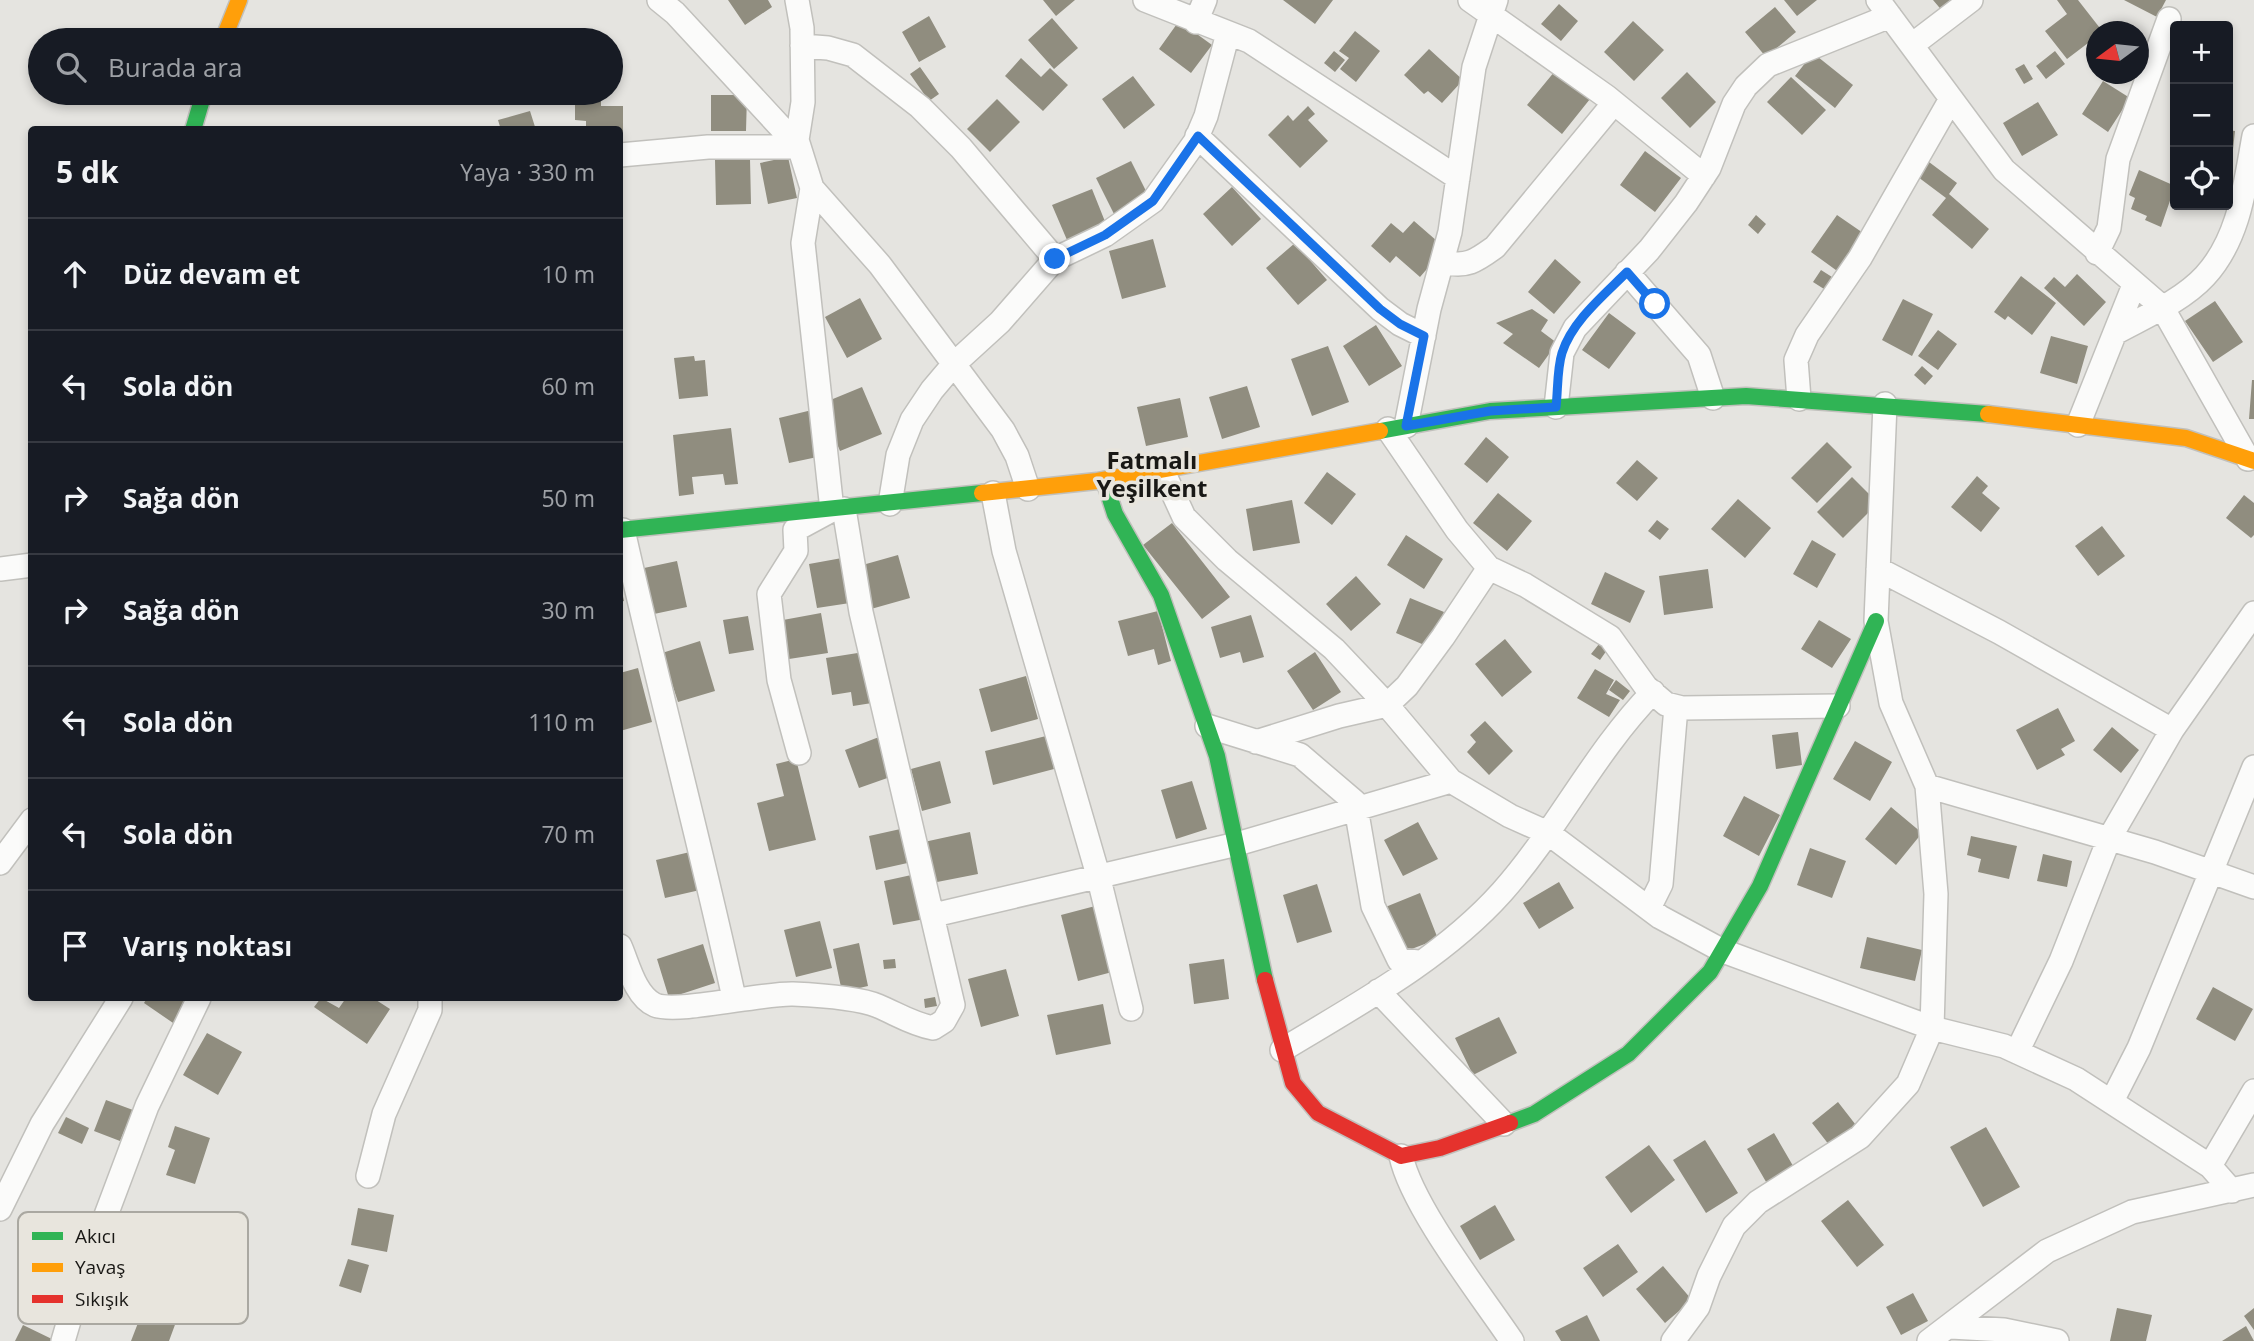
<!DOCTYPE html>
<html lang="tr">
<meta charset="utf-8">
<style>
:root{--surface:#171b24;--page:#242831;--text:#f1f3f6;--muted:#9ea1a6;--line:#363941}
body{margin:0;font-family:"Open Sans",sans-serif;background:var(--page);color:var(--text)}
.controls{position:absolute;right:21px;top:21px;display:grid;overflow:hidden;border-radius:7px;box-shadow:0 4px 10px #0003}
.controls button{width:63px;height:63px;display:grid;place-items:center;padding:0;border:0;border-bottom:2px solid var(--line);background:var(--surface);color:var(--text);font:35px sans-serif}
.compass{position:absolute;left:2086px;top:21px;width:63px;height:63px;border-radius:50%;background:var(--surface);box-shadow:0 4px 10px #0003;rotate:255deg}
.stop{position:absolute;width:21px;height:21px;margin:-16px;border:5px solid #1a73e8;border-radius:50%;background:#fff}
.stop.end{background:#1a73e8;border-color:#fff;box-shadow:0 2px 7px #0008}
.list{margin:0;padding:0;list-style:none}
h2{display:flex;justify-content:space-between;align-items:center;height:91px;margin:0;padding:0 28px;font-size:30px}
h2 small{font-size:23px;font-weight:400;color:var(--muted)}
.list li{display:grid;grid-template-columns:46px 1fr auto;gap:21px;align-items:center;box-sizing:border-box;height:112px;padding:0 28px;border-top:2px solid var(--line)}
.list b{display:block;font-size:26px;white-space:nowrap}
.list em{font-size:23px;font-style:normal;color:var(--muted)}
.icon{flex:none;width:38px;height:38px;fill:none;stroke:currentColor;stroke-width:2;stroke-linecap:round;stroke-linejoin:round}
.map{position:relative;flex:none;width:2254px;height:1341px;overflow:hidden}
.search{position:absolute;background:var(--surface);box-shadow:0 4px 10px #0003;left:28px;top:28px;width:595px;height:77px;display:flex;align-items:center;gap:18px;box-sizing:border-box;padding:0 24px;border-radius:38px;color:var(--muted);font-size:26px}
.panel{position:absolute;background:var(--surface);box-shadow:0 4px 10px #0003;left:28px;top:126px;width:595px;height:875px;border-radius:7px}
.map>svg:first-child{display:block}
.building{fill:#908d7f}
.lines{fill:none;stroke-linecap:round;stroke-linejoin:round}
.street-casing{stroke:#c1c0bc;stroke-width:26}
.fast-casing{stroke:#c1c0bc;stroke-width:19}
.slow-casing{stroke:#c1c0bc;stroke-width:19}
.jam-casing{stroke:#c1c0bc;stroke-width:19}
.street{stroke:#fbfbfa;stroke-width:23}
.fast{stroke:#30b455;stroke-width:16}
.slow{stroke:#ff9f0a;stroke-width:16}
.jam{stroke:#e5322d;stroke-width:16}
.route{stroke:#1a73e8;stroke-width:9}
.labels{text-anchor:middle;stroke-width:7;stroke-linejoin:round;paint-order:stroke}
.quarter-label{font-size:24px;font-weight:bold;fill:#191815;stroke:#e8e5dd}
.key{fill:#e8e5dd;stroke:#aaa8a1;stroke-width:2}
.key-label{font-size:19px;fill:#191815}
</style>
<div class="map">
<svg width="2254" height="1341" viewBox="0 0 2254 1341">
<rect width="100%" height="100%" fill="#e5e4e0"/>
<path class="building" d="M728 0H768L772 7 745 25Z
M1043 0H1075L1056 16Z
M1283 0H1333L1315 24Z
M1784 0H1817L1797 16Z
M1933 0H1959L1944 13Z
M2057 0H2078L2103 32H2096V37L2067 59 2045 31 2067 14Z
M2124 0H2166L2157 17Z
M1559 4 1578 21 1561 41 1541 24Z
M1775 7 1796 32 1766 57 1745 32Z
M929 16 946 47 919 62 902 32Z
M1052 18 1078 48 1054 69 1028 40Z
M1179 21 1212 45 1191 73 1159 49Z
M1633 21 1664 50 1634 81 1604 52Z
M1355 31 1380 51 1356 82 1340 69 1349 58 1339 51Z
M1429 49 1463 80 1442 103 1428 91 1424 94 1404 75Z
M1334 51 1345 60 1335 72 1324 63Z
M2055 51 2065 64 2046 79 2036 66Z
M1813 53 1853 85 1835 108 1795 76Z
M1021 58 1041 77 1050 68 1068 85 1043 111 1005 76Z
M2024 64 2033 79 2024 84 2015 69Z
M920 67 939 94 929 101 910 74Z
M1555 71 1590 99 1562 134 1527 105Z
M1687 72 1716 102 1690 128 1661 98Z
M1133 76 1155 105 1124 129 1102 99Z
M1791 77 1826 110 1802 135 1767 102Z
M2103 81 2130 98 2108 132 2082 114Z
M401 93H423L407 103Z
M711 95H747L746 131H711Z
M575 98H601V106H623V144H620V130H586V121L575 120Z
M997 99 1020 122 990 152 967 129Z
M2038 102 2058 135 2022 156 2003 123Z
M1308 106 1315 114 1308 120 1328 141 1300 168 1268 135 1288 115 1293 121Z
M530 111 536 130H501L498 120Z
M2228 130 2235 131 2231 168H2228Z
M1645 151 1681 178 1655 212 1620 185Z
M788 157 797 198 768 204 760 163Z
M750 159 751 204 716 205 715 160Z
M1131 161 1150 199 1115 216 1096 178Z
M1929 162 1957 183 1949 194 1989 229 1972 249 1932 215 1946 198 1918 177Z
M2139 170 2175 186 2161 227 2145 220 2147 216 2131 209 2135 198 2129 195Z
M1232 187 1261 219 1232 246 1203 214Z
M1092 189 1106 224 1067 240 1052 205Z
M1756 215 1766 224 1758 234 1748 225Z
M1837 215 1866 235 1840 273 1811 252Z
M1414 221 1445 248 1420 277 1396 256 1390 263 1371 246 1391 223 1403 233Z
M1153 239 1166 287 1122 299 1109 251Z
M1295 243 1327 280 1298 305 1266 268Z
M1555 259 1581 282 1554 314 1528 292Z
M1821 270 1832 277 1824 289 1813 282Z
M2077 274 2106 302 2084 326 2044 288 2054 277 2065 287Z
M2021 276 2056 303 2032 335 2008 316 2005 320 1994 312Z
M860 298 882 339 847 358 825 317Z
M1903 299 1933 314 1912 356 1882 340Z
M2215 301 2243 342 2213 362 2185 321Z
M1532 309 1548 320 1541 331 1557 343 1539 368 1503 343 1513 334 1496 323Z
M1609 313 1636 333 1609 369 1582 350Z
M1376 325 1402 366 1369 386 1343 346Z
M1938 330 1957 344 1938 370 1918 356Z
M2051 336 2088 346 2077 384 2040 373Z
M1328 346 1349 402 1312 416 1291 359Z
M694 356 695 361 705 360 708 396 679 399 674 358Z
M1922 366 1933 376 1925 385 1914 375Z
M2252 380H2254V419H2249Z
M1247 386 1260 427 1222 439 1209 397Z
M862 387 882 434 840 451 826 418 834 415 828 401Z
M1180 398 1188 437 1146 446 1137 407Z
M812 410 822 456 789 463 779 418Z
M731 428 738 484 725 485 723 474 692 477 694 494 679 496 673 435Z
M1486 437 1509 457 1487 483 1464 464Z
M1827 442 1852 467 1817 503 1791 478Z
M1637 460 1658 478 1637 501 1616 483Z
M1327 472 1356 494 1332 525 1304 503Z
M1977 476 1988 486 1982 493 2000 508 1981 532 1951 507Z
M1852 477 1878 503 1843 538 1817 512Z
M1498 493 1532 521 1507 551 1473 523Z
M2244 495 2254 503V535L2251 538 2226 518Z
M1738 499 1771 528 1745 558 1711 529Z
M1292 500 1300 543 1253 551 1246 509Z
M1657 520 1669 529 1660 540 1648 531Z
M1172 523 1230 597 1202 619 1143 545Z
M2102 526 2125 556 2098 576 2075 546Z
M1406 535 1443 559 1424 589 1387 565Z
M1812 540 1836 554 1817 588 1793 574Z
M898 555 910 598 871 609 859 566Z
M842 558 850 603 817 608 809 564Z
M677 561 687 607 654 614 644 568Z
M1708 569 1713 608 1664 615 1659 576Z
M1605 572 1645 591 1630 623 1591 604Z
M1356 576 1381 604 1351 631 1326 604Z
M620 582 624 601 620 602Z
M1410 598 1444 612 1429 647 1396 633Z
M1158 611 1171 661 1158 665 1154 649 1128 656 1118 621Z
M821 613 828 653 789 659 783 620Z
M1251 615 1264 657 1243 663 1240 652 1220 658 1211 627Z
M748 616 754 650 729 654 723 620Z
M1819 620 1851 639 1832 668 1801 649Z
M1505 639 1532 672 1502 697 1475 664Z
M700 641 715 691 678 702 662 653Z
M1599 644 1607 650 1600 660 1591 654Z
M864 652 872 703 853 706 851 692 832 695 826 658Z
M1315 652 1341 692 1313 710 1287 671Z
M638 668 652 722 620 731V673Z
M1595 669 1614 680 1606 694 1620 700 1609 717 1577 698Z
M1026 676 1038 719 991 732 979 689Z
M1616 680 1630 691 1623 700 1609 690Z
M2058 708 2075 741 2061 749 2065 755 2037 770 2016 730Z
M1485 721 1513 751 1489 775 1467 752 1476 742 1470 735Z
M2112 727 2139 750 2121 773 2093 750Z
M1798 732 1802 765 1776 769 1772 735Z
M1046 736 1054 769 993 785 985 751Z
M879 737 893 776 859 788 845 750Z
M1855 741 1892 762 1870 801 1833 779Z
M796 759 816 840 769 851 757 803 784 796 776 764Z
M940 761 951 803 922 811 911 769Z
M1192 781 1207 829 1176 839 1161 790Z
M1744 796 1780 815 1759 856 1723 836Z
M1891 807 1922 833 1896 865 1865 839Z
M1418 822 1438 859 1403 876 1384 840Z
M905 828 912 862 876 870 869 836Z
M970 832 978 874 932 883 924 842Z
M1971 836 2017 846 2009 879 1978 872 1981 859 1967 855Z
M1810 848 1846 861 1832 898 1797 885Z
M690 852 700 890 665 898 656 860Z
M2043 854 2072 861 2067 887 2037 881Z
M916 874 925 919 893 925 884 881Z
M1559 882 1574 908 1539 929 1523 903Z
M1317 884 1332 932 1297 943 1283 895Z
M1420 893 1438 939 1401 953 1383 908Z
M1099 905 1116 971 1078 981 1061 915Z
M820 921 832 968 796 977 784 930Z
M1867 937 1922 950 1915 981 1860 968Z
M859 943 868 986 842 992 833 949Z
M703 944 715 983 669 998 657 959Z
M895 959 896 968 884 969 883 960Z
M1224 959 1229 999 1194 1004 1189 964Z
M1006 969 1019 1016 981 1027 968 979Z
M2213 987 2253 1009 2235 1041 2196 1019Z
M935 997 937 1006 925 1008 924 999Z
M147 998H195L176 1025 144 1003Z
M321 998 339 1008 346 998H373L390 1009 367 1044 314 1007Z
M1103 1004 1111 1044 1056 1055 1047 1015Z
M1499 1017 1517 1053 1473 1075 1455 1038Z
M207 1033 242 1052 218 1095 183 1075Z
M106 1100 133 1110 120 1141 94 1131Z
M1838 1102 1859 1129 1833 1150 1812 1123Z
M66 1117 89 1128 82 1144 58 1133Z
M175 1126 210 1138 195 1184 166 1175 175 1150 168 1147Z
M1986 1127 2020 1187 1983 1207 1950 1147Z
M1774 1133 1796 1171 1769 1187 1747 1149Z
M1705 1140 1738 1193 1706 1213 1673 1160Z
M1649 1145 1675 1180 1631 1213 1605 1177Z
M1848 1200 1884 1245 1857 1267 1821 1221Z
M1495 1205 1515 1240 1480 1260 1460 1226Z
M358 1208 394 1215 387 1252 351 1245Z
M1618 1244 1638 1272 1603 1297 1583 1268Z
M348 1259 369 1265 361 1293 339 1286Z
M1663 1266 1692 1300 1665 1323 1636 1289Z
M1913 1293 1928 1321 1901 1335 1886 1307Z
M2117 1308 2152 1315 2146 1341H2110Z
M2254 1308V1330L2244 1316Z
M143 1310 176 1322 169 1341H131Z
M1587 1315 1600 1341H1561L1555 1331Z
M23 1325 56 1341H15Z
M2246 1326 2254 1341H2222Z"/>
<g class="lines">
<g class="street-casing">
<path id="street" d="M659 0 675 13 799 147
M797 0 802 28 803 102 797 140 812 188 880 265 1003 430 1017 456 1028 489
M1145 0 1249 41 1458 178
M1470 0 1607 97 1704 176
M1878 0 2004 170 2162 307 2248 459
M1196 22 1205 0
M1912 45 1971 0
M802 46 828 48 853 55 920 107 961 148 1055 259
M1197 136 1380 309 1400 324 1424 336
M620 155 708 147H799
M2097 253 2109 228 2118 159 2169 19
M1444 262C1467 268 1477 260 1495 247L1614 103
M1627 272 1699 355 1713 398
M2115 333C2144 317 2182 301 2205 276 2240 238 2245 184 2254 136
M1799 399 1796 360 1807 335 1860 258 1951 99
M1556 407 1562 353 1575 328 1649 250 1686 203 1709 168 1734 104 1746 86 1768 65 1890 16
M2078 425 2134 285
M1406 426 1429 309 1450 232 1474 67 1496 0
M1388 429 1457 530 1489 568 1525 585 1610 637 1646 687 1666 704 1682 708 1838 706
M1162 469 1184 517 1227 560 1334 649 1387 705 1451 781 1510 816 1548 833 1660 917 1723 951 1932 1028 2004 1046 2076 1079 2210 1166 2232 1191
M993 493 1004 551 1098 875 1131 1009
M890 504 898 455 912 420 932 390 954 364 1000 322 1055 259 1105 235 1153 201 1195 142 1206 116 1228 33
M623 530C658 687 700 841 734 998
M0 569 32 565
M1878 569 1999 632 2172 730
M1207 726 1300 755 1355 802 1373 906 1399 960 1418 962
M1256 742 1339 716 1387 705 1407 686 1443 637 1489 568
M799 753 779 680 769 594 796 551 795 530 832 510 803 243 812 188
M1927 786 2155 852 2254 887
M0 863 32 820
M1649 908 1661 884 1676 707
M934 915 1237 844 1451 781
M620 946C628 964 635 996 655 1005 677 1014 761 993 793 994 815 995 859 998 878 1006 897 1014 912 1024 933 1028L944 1021 953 1005 861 612 844 509
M1378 991 1504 1124
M1282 1050C1358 1004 1442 959 1502 892 1558 829 1594 752 1653 692
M2017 1052 2061 961 2109 839 2172 730 2254 613
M2112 1101 2139 1048 2254 767
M1401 1156C1412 1207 1481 1295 1512 1341
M2210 1166 2254 1091
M368 1176 384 1114 430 1010V998
M0 1209 42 1124 121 998
M1951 1327 2004 1330 2057 1341
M63 1341 79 1287 147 1106 199 998
M1673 1341 1698 1307 1709 1276 1734 1226 1758 1202 1860 1137 1908 1084 1932 1028 1936 894 1927 786 1891 703 1876 621 1885 404
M1929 1341 2047 1251 2132 1212 2254 1185"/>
</g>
<g class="fast-casing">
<path id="fast" d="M193 130 204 93
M1380 431 1490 411 1746 396 1988 414
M1104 480 1115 514 1161 595 1217 756 1265 980
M620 530 982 493
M1510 1123 1534 1114 1628 1054 1710 972 1760 886 1876 621"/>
</g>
<g class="slow-casing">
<path id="slow" d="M223 40 239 0
M1988 414 2186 438 2254 461
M982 493 1097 481 1380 431"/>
</g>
<g class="jam-casing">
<path id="jam" d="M1265 980 1293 1083 1318 1113 1401 1156 1440 1148 1510 1123"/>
</g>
<use href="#street" class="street"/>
<use href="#fast" class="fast"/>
<use href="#slow" class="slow"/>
<use href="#jam" class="jam"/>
</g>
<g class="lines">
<path class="route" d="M1055 259 1105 235 1153 201 1198 136 1380 309 1400 324 1424 336 1406 426 1490 411 1556 407C1558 390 1557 369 1562 353 1572 321 1604 295 1627 272L1655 304"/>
</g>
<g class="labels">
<g class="quarter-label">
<text x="1152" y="469">Fatmalı<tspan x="1152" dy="28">Yeşilkent</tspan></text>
</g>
</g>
<rect x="18" y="1212" width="230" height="112" rx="10" class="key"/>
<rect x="32" y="1232" width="31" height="8" fill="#30b455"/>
<rect x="32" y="1263" width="31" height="9" fill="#ff9f0a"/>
<rect x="32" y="1295" width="31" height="8" fill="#e5322d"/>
<g class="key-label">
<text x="75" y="1243">Akıcı</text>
<text x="75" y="1274">Yavaş</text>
<text x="75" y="1306">Sıkışık</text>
</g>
</svg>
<div class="controls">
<button>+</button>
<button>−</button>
<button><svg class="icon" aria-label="locate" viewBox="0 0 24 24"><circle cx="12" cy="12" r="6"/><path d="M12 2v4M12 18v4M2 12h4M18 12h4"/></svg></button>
</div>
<svg class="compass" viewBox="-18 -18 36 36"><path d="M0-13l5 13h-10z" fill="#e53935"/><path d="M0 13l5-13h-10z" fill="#9ea1a6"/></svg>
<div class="stop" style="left:1655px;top:304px"></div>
<div class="stop end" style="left:1055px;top:259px"></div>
<div class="search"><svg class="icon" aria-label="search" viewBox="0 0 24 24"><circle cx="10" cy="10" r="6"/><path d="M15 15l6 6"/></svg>Burada ara</div>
<section class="panel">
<h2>5 dk<small>Yaya · 330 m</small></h2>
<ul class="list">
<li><svg class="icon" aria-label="ahead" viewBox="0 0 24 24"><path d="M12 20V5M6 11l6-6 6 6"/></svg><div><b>Düz devam et</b></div><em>10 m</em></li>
<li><svg class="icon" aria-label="left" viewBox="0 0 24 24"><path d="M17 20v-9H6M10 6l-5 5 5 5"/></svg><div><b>Sola dön</b></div><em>60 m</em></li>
<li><svg class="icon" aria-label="right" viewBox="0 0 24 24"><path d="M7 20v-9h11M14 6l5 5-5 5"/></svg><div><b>Sağa dön</b></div><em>50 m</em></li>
<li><svg class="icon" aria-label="right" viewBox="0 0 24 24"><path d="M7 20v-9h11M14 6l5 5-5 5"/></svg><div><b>Sağa dön</b></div><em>30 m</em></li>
<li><svg class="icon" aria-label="left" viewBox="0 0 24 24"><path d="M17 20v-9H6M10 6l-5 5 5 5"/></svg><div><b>Sola dön</b></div><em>110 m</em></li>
<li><svg class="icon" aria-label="left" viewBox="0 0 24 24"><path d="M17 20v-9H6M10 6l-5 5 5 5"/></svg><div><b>Sola dön</b></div><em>70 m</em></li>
<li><svg class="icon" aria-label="arrive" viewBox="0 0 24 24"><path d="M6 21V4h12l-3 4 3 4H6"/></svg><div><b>Varış noktası</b></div></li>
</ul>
</section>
</div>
